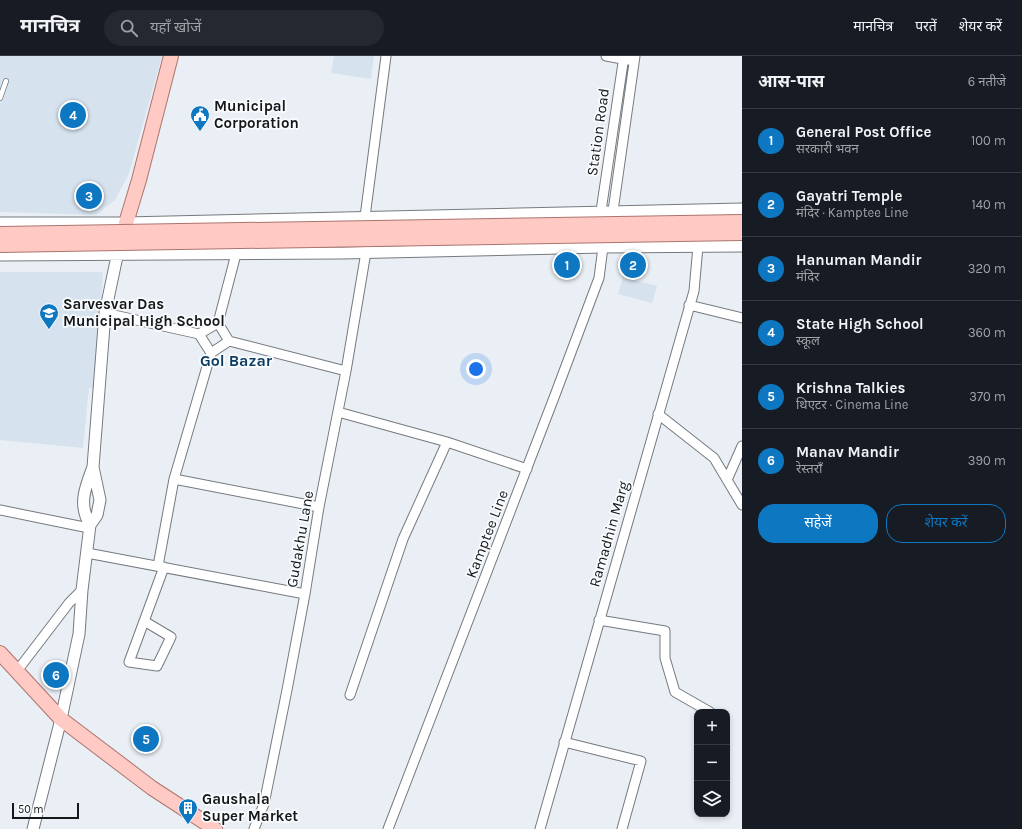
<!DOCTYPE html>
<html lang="hi">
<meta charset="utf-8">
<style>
:root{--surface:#171b24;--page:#242831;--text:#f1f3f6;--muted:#9ea1a6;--line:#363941;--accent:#0e77c2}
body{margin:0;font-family:Karla,"Noto Sans Devanagari",sans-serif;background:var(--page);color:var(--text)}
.controls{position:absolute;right:12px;bottom:12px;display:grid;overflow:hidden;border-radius:8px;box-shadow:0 2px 6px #0003}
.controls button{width:36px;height:36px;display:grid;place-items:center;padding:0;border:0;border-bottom:1px solid var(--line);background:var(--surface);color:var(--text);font:20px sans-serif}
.scale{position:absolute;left:12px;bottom:10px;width:67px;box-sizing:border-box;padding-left:4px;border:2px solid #151719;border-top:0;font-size:11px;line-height:14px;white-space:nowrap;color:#151719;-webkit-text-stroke:3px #f9fcfe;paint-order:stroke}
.you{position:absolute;left:476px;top:313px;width:14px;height:14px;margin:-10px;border:3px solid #fff;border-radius:50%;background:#1a73e8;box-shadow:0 0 0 6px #1a73e833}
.badge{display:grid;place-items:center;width:26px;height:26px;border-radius:50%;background:var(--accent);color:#fff;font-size:13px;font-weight:700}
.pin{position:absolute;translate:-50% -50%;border:2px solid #fff;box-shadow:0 1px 4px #0006}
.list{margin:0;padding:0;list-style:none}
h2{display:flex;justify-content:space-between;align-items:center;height:52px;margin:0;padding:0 16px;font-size:17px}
h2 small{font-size:13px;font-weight:400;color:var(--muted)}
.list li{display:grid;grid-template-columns:26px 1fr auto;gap:12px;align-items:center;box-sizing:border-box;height:64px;padding:0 16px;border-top:1px solid var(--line)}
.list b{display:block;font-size:15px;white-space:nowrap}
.list p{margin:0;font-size:13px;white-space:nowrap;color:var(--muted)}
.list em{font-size:13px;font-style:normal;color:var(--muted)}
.actions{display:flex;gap:8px;padding:12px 16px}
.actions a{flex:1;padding:9px 0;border:1px solid var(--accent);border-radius:16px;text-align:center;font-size:14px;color:var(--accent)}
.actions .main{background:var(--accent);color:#fff}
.icon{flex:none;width:22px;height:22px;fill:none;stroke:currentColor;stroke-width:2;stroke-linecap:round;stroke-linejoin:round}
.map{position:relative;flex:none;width:742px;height:773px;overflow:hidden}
header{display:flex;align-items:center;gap:24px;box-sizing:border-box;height:56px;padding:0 20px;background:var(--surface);border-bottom:1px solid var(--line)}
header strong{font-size:19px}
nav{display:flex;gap:22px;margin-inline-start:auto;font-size:14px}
.search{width:280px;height:36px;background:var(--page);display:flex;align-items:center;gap:10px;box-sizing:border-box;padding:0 14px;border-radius:22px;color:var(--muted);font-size:15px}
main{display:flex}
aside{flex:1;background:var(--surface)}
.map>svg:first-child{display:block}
.built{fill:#d6e3ee}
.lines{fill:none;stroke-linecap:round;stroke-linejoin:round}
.service-casing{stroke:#757a7f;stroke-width:6}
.minor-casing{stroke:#757a7f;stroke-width:11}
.tertiary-casing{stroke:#757a7f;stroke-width:13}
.primary-casing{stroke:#ac746e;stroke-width:16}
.service{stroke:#fff;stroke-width:4.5}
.minor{stroke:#fff;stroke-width:9}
.tertiary{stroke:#fff;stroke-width:11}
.primary{stroke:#fecac3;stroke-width:14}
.primary-bridge-casing{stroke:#ac746e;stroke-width:16;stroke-linecap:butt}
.primary-bridge{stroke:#fecac3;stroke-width:14}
.labels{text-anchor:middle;stroke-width:3.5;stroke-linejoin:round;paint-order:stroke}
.poi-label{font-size:15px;font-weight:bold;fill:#151719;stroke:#f9fcfe;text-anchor:start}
.street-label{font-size:15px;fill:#151719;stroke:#f9fcfe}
.neighbourhood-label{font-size:16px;font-weight:bold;fill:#0d3b5f;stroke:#f9fcfe}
</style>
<header>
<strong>मानचित्र</strong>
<div class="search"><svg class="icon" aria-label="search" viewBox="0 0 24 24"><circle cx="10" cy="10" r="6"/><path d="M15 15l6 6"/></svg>यहाँ खोजें</div>
<nav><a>मानचित्र</a><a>परतें</a><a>शेयर करें</a></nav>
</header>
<main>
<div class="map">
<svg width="742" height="773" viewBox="0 0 742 773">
<rect width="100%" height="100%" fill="#e9eff5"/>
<path class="built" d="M0 0H162L129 118 115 144 96 159 0 156Z
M334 0H374L371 23 331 17Z
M0 216H103L94 332H89L83 392 0 384Z
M623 221 657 230 652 247 618 238Z"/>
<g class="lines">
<g class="service-casing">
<path id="service" d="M0 42 6 25"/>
</g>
<g class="minor-casing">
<path id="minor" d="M606 0 628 4
M601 155 624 0
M613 155 635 0
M365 161 386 0
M689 249 742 262
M105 257 199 278
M218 267 236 198
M229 285 346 315
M338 356 447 386 527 413
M658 358 714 402 742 449
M174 423 211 297 229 285 218 267 199 278 211 297
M727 424 742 390
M0 454 89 472
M87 497 305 538
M158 510 174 423 319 451
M599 564 665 575V602L675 636 710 656
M144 565 171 581 157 610 129 606 164 511
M17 615 69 547 82 534
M350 639 403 483 447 386
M564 686 641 705 622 773
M254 773 264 748 287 634 305 538 319 451 346 315 366 196
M388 773 555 339 599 222 603 191
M540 773 694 235 698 190"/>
</g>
<g class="tertiary-casing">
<path id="tertiary" d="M0 167H126L742 153
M0 199 342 197 603 191 742 190
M90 469C78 448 85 432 93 411
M33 773 61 663 79 578 82 534 90 469 97 459 100 444 93 411 105 257 119 191"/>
</g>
<g class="primary-casing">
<path id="primary" d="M126 167 139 124 171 0
M0 597 61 663 152 732 215 773"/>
</g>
<use href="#service" class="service"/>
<use href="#minor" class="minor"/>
<use href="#tertiary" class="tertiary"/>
<use href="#primary" class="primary"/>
<g class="primary-bridge-casing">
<path id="primary-bridge" d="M0 178 742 166
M0 189 742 177"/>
</g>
<use href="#primary-bridge" class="primary-bridge"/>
</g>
<defs>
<g id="civic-pin" transform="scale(1)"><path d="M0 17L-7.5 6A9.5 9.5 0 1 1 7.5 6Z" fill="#0e77c2" stroke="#f9fcfe"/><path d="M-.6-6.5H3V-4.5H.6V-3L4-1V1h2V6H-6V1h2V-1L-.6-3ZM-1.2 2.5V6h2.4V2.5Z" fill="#fff"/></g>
<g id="school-pin" transform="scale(1)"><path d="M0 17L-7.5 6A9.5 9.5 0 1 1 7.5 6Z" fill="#0e77c2" stroke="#f9fcfe"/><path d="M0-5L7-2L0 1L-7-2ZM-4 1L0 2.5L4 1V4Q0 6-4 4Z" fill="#fff"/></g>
<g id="building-pin" transform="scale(1)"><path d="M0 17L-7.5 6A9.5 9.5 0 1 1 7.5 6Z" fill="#0e77c2" stroke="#f9fcfe"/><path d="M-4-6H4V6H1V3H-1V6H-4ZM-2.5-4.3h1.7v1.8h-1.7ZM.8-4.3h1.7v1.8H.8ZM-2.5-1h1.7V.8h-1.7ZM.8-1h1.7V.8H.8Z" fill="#fff"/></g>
</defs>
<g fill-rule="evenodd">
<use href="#civic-pin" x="200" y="59"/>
<use href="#school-pin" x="49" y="257"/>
<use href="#building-pin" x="188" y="752"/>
</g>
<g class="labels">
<g class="poi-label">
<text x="214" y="55">Municipal<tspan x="214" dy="17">Corporation</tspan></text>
<text x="63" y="253">Sarvesvar Das<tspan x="63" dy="17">Municipal High School</tspan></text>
<text x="202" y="748">Gaushala<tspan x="202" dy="17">Super Market</tspan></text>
</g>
<g class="street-label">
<text transform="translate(598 76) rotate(-82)" y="5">Station Road</text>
<text transform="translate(487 478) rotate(-69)" y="5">Kamptee Line</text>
<text transform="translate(609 478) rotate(-74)" y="5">Ramadhin Marg</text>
<text transform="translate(300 483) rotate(-80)" y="5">Gudakhu Lane</text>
</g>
<g class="neighbourhood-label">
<text x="236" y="310">Gol Bazar</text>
</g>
</g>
</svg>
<div class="controls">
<button>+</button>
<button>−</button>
<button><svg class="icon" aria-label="layers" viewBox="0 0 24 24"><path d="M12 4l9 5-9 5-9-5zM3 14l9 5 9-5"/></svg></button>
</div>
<div class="scale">50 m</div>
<div class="you"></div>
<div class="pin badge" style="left:567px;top:209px">1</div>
<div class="pin badge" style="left:633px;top:209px">2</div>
<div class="pin badge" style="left:89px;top:140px">3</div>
<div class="pin badge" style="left:73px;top:59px">4</div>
<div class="pin badge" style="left:146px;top:683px">5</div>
<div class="pin badge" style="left:56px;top:619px">6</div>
</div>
<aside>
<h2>आस-पास<small>6 नतीजे</small></h2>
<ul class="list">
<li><span class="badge">1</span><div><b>General Post Office</b><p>सरकारी भवन</p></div><em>100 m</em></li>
<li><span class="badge">2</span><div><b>Gayatri Temple</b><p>मंदिर · Kamptee Line</p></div><em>140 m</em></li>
<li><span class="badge">3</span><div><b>Hanuman Mandir</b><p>मंदिर</p></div><em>320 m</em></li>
<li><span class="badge">4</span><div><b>State High School</b><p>स्कूल</p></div><em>360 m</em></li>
<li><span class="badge">5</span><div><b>Krishna Talkies</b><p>थिएटर · Cinema Line</p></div><em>370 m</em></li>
<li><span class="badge">6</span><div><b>Manav Mandir</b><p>रेस्तराँ</p></div><em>390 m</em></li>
</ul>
<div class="actions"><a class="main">सहेजें</a><a>शेयर करें</a></div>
</aside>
</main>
